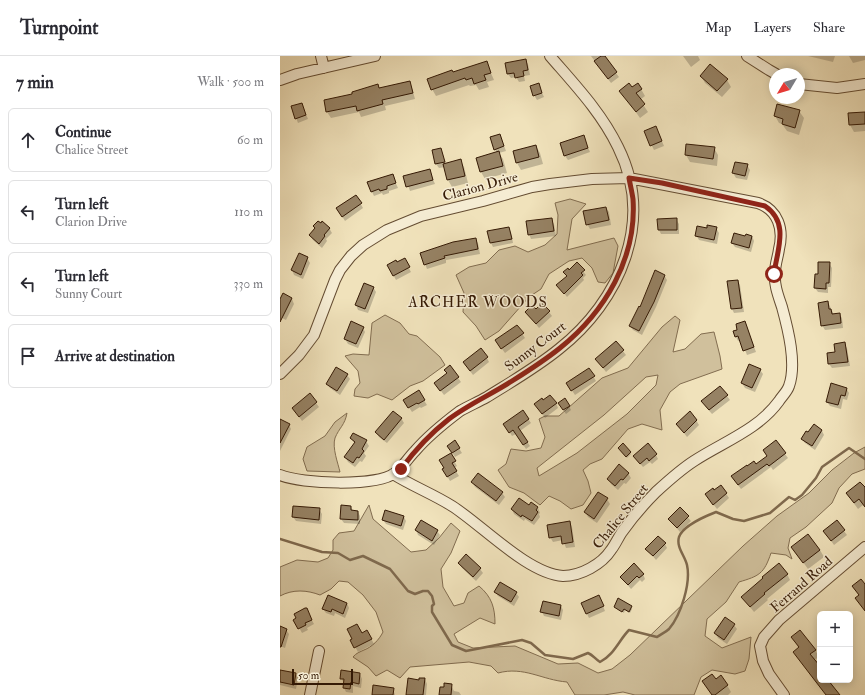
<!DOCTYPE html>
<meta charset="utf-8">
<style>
:root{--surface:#fff;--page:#f7f7f7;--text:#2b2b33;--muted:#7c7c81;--line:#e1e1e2}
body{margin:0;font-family:"IM FELL Double Pica",serif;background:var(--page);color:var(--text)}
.controls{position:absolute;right:12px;bottom:12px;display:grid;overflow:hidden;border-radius:6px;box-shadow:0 2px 10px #0003}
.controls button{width:36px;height:36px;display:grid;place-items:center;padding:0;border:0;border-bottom:1px solid var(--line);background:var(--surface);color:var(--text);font:20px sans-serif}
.compass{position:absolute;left:489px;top:12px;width:36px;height:36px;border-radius:50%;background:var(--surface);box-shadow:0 2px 10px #0003;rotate:232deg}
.scale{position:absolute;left:12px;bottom:10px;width:61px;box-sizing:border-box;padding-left:4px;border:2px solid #351a05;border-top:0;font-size:11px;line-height:14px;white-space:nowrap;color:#351a05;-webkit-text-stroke:3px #f5ecd3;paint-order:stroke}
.stop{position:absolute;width:12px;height:12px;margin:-9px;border:3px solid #8f2418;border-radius:50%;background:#fff}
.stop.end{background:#8f2418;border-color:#fff;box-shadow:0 1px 4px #0008}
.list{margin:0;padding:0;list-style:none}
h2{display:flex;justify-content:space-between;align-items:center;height:52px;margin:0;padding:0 16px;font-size:17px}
h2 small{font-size:13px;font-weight:400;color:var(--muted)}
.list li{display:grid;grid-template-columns:26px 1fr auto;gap:12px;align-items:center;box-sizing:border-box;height:64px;margin:0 8px 8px;padding:0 8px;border:1px solid var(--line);border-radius:6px}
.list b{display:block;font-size:15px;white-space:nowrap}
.list p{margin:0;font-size:13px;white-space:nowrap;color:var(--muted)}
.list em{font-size:13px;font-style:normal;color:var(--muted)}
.icon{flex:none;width:22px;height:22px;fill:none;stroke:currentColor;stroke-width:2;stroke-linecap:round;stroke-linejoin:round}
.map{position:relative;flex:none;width:585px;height:639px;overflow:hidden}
header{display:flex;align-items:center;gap:24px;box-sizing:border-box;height:56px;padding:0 20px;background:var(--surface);border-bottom:1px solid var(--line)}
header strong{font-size:19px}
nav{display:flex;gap:22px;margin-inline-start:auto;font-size:14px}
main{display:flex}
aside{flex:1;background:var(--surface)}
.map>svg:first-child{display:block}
.green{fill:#d0c09c;stroke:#826d50;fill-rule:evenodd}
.shadow{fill:#0003}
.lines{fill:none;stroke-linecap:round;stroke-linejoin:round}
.stream{stroke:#7f694d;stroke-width:2.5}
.building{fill:#968264;stroke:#351a05}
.minor-casing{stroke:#644c32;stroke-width:12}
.minor{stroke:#f5ecd3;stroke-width:10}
.route{stroke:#8f2418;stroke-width:5}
.labels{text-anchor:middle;stroke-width:3;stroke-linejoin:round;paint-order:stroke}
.street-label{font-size:14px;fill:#351a05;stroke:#f5ecd3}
.neighbourhood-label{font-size:15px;letter-spacing:1px;fill:#351a05;stroke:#f5ecd3}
</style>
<header>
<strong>Turnpoint</strong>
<nav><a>Map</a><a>Layers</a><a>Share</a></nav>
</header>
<main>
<aside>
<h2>7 min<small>Walk · 500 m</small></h2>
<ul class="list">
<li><svg class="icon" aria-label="ahead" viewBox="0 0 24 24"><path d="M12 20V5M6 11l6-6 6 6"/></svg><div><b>Continue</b><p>Chalice Street</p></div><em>60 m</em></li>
<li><svg class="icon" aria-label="left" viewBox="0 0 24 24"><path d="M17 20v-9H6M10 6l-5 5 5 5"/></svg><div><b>Turn left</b><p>Clarion Drive</p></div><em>110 m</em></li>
<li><svg class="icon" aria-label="left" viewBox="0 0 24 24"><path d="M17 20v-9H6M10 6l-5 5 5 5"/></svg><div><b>Turn left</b><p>Sunny Court</p></div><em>330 m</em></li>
<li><svg class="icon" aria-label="arrive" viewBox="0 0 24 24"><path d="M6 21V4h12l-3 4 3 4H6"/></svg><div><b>Arrive at destination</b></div></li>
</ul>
</aside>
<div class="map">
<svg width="585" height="639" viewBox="0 0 585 639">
<rect width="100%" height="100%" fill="#f0e2bb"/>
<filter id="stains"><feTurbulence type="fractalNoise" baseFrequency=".005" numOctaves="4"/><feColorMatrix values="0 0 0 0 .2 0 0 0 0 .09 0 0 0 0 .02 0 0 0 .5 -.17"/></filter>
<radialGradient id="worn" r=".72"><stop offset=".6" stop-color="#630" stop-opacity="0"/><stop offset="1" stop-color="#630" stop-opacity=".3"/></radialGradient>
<path class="green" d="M290 143 306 148 292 163 287 194 334 182 338 190 333 217 325 227 318 226 312 212 302 202 289 205 269 218 261 233 249 241 219 275 205 284 196 270 183 256 184 237 176 219 189 211 206 207 219 194 235 190 248 196 265 189 277 178 278 159 275 147Z
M105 259 120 267 129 278 137 280 160 301 165 309 143 325 130 330 112 344 97 338 88 342 74 340 75 333 80 327 78 315 65 300 73 298 89 299 92 267Z
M395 260 400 264 393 296 405 293 421 278 434 276 440 300 442 313 400 328 390 336 380 354 382 374 362 368 348 373 322 403 310 408 303 414 308 425 311 437 303 449 291 453 280 445 269 440 260 449 244 437 229 431 218 414 226 408 231 393 246 395 261 392 265 381 259 363 265 360H279L322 322 348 312 382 271ZM378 319 376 329 347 358 297 397 259 420 257 412 324 359 366 321Z
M67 357C65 369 59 372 55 382 52 392 58 407 60 416L27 415 23 403 27 391 45 380 55 366Z
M585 391V413L572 418 559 432 552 447 526 471 510 482 508 492 512 503 506 499 491 497C484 518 479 520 459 526L446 546 427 563 425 580 442 592 471 581 469 603 465 615 455 618 432 614 421 621 414 639H355L343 636 324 639H295L287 626C262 624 244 610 218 617L211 610 189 606 130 611 120 622 107 614 96 620 88 611 73 601C76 597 80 596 84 594 92 591 99 584 103 576L96 556 83 539 68 526 59 525 51 533 40 539C27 534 13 533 0 540V511L17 504 38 506 48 502 53 494V484L59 477 74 475 89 449 93 463 131 496 146 494 159 482 171 467 180 475 171 497 161 513 163 531 174 550 184 547 188 537 199 530C212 541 215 552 215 568L200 562 174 578 178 586 193 592 235 590 278 608 298 607 318 617 332 613 350 599 463 490 497 460 529 437 552 414 574 397Z"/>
<path class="shadow" d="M309 0H323L339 21 331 27 311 0Z
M403 0H418L420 4 411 11Z
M528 0H555L553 6Z
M569 0H585V4L573 7Z
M245 4 248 8 250 19 244 20 245 25 239 26 236 21 231 22 228 18 226 8Z
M206 6 214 24 207 26 209 31 199 34 196 29 190 30 189 29 156 40 152 33Z
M421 20 447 24 451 31 442 41 425 27Z
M129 26 132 32 135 43 105 50 106 54 81 61 79 56 51 62 47 56 45 45Z
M258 28 264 41 257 44 254 39Z
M352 33H361L365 40 360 44 368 56 360 62 341 35Z
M22 48 28 63 18 67 16 62Z
M519 55 524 62 519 79 507 75 502 68 499 67 495 60Z
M585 57V75L574 76 570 69 569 58Z
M365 76H378L384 90 374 94Z
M220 79 226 95 219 97 223 103 227 117 205 123 201 116 197 102 217 97 215 93Z
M303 80 310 96 288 104 285 100Z
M256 90 260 97 263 108 241 114 237 107Z
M434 92 438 99 437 110 410 106 406 99Z
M161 93 166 108 180 104 184 111 188 127 172 131 168 124 165 111 159 112 156 108 153 95Z
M467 109 470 114 467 124 456 122 453 117Z
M149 114 155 128 130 135 125 121Z
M112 119 118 132 109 135V137L103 139 102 137 94 140 92 136Z
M76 140 83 152 65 165 57 152Z
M326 152 329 156 331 169 310 173 307 168Z
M271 163 274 168 276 180 251 183 249 178Z
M396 163 399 168V178H381L379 174Z
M49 172 52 177 46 183 47 185 42 192 33 184 30 179Z
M229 172 231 176 233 187 213 191 211 187Z
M436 172 439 177 437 188 419 184 416 179Z
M472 180 474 185 471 196 455 191 452 187Z
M195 183 198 187 200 198 166 204V207L147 213 145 208Z
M27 202 30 207 23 223 14 219 12 214Z
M124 203 131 216 116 224 108 209 116 207Z
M549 207 552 212 551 231H548V237L538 236 535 232 539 219Z
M297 208 306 219 303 222 304 224 287 241 278 229 287 221 284 216 289 215Z
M384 219 387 224 376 251 362 279 353 274 350 270Z
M458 225 460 229 464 256 454 257 452 253Z
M93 231 96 236 88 257 78 254 76 249Z
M3 239 12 243 14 248 6 264 0 261V245Z
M548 246 554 259 559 258 562 262 563 272 545 274 542 269Z
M256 255 269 256 272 260 259 272 246 256Z
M465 266 476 296 467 299 461 284 458 285 456 281Z
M237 270 245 282 225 297 219 289Z
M83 272 85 276 78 292 68 288 65 283Z
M336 286 346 299 326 316 316 303Z
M564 288 567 292 570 310 552 312 549 308 556 297Z
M207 302 209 306 193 319 184 307Z
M170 311 181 326 164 339 158 331 168 317Z
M309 313 316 325 295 339 287 327Z
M480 314 483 318 475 336 465 332 462 327Z
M67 319 70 323 60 339 50 332 47 328Z
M566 332 569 337 567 344 563 343 561 353 550 350 547 346Z
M138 335 147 349 141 352 140 351 132 356 124 344Z
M447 340 450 344 432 358 425 350Z
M263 345 276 347 278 352 265 362 258 352Z
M36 347 39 351 22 365 13 352Z
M289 350 291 354 286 358 282 352Z
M243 355 251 367 240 375 250 390 246 393 236 378 232 380 227 372Z
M121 362 124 367 107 387 99 381 96 376Z
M416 364 419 369 407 381 397 368Z
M0 365 9 369 11 373 0 395Z
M534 370 542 375 544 379 535 394 525 387 522 383 528 377Z
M74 378 86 385 89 390 84 397 86 400 82 406 80 405 75 411 68 406 65 401 75 388 71 382Z
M175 386 182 397 175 401 168 390Z
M496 386 508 402 493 414 491 411 461 433 452 421 467 411 476 409 488 400Z
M340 394 350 396 351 398 347 402Z
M170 398 177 410 174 412 179 420 170 425 163 413 165 412Z
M376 399 378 403 372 408 370 406 363 411 357 404Z
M348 417 351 422 346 428 344 427 338 434 331 428 328 423Z
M192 426 222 437 225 441 219 449 195 431Z
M441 430 449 442 437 453 429 443 434 435Z
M585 433V451L583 449 578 453 567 438Z
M318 437 327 443 330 448 317 467 308 461 305 456Z
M251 448 258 452 260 457 259 458 260 461 254 469 245 463 244 465 234 458 232 453 249 451Z
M71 451 73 455 78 456 80 460V468L64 467 61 463Z
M39 453 42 458 41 468 16 465 13 461Z
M400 453 411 465 400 476 389 463Z
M124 461 126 465 123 474 106 468 103 464Z
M290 466 292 471 295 491 286 492 283 484 273 486 270 481Z
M136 474 157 475 160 479 154 489 138 479Z
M564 475 567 479 554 489 547 479Z
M385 488 387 492 376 504 367 493Z
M512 491 540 494 544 501 528 513Z
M179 507 200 513 203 517 196 525 182 512Z
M363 518 365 523 362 526 360 524 351 533 341 521Z
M507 518 510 524 487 543 488 544 474 556 462 541Z
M215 536 236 537 239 541 234 550 218 540Z
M321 545 325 555 309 562 307 558Z
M67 547 69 552 65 562 55 557 54 560 46 557 43 553Z
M281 550 283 554 281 564 264 560 262 556Z
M335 551H351L352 553 350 557 345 554 344 557Z
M26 553 34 568 27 572 28 574 22 577 15 564Z
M454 569 457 573 447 588 438 582 435 577Z
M0 572 6 574 9 578 5 592 0 590Z
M87 575 94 588 78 596 72 585Z
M512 581 535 594 539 601 534 604 540 612V624H549L559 639H546Z
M0 615 16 618 18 622 16 633 0 629Z
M80 618 82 623 81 632 73 630V637L66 636 64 632V627L61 622Z
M140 623H145L147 628 146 639H127L139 625Z
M436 624 447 629 451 636 448 639H432L423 626Z
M171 629 174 635 179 636 181 639H160Z
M113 633 115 639H93Z"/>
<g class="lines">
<path class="stream" d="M0 483 42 496 58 497 70 504 83 500 110 513 128 535 135 538 143 535H148L152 540 154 548 152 550V556L172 589 186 595 242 584 251 587 265 599 293 603 308 597C313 599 315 603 320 606 334 599 339 584 349 574L377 581C381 578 386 576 389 573 401 559 411 527 407 509 405 500 396 491 399 481 403 469 426 460 436 456L453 463 464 465 490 457 509 441 515 444 522 439 536 422 542 411 569 392 585 403"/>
</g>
<path class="building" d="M321 0H325L337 16 328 23 314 5Z
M246 3 248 14 243 15 244 20 235 22 234 17 227 18 225 7Z
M207 5 211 17 204 19 206 24 194 28 192 22 186 24 185 22 151 34 147 23 172 14 173 16Z
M430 8 448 23 437 35 420 20Z
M130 25 133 37 102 44 103 48 77 55 76 50 46 56 44 44 72 38V36L98 28 99 32Z
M259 27 262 37 253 40 250 30Z
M349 27 352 31 358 27 362 33 356 37 365 48 356 56 339 35Z
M22 47 26 59 15 63 11 50Z
M497 48 520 54 515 72 502 68 503 63 494 60Z
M585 56V68L569 69 568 57Z
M376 70 382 85 370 90 364 75Z
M220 78 224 90 214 94 210 81Z
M304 79 308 92 284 100 280 87Z
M406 88 435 91 433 103 405 99Z
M256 89 259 101 236 107 233 95Z
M161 92 165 106 155 108 152 94Z
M219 95 223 110 200 116 196 102Z
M181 103 185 120 167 124 163 108Z
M455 106 468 108 465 120 452 117Z
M150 113 153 124 126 131 123 120Z
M113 118 116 127 107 130V133L100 135 99 133 91 136 87 126Z
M76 139 82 147 62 161 56 152Z
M326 151 329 164 306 169 303 155Z
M272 162 274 175 248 179 246 165Z
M397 162V174H378L377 163Z
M38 165 41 167 42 165 50 172 44 179 45 180 39 188 29 179 35 172 33 170Z
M427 169 437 171 434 184 415 180 417 170 427 172Z
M229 171 232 183 210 187 207 175Z
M454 177 465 180 466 178 472 180 469 192 451 187Z
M196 182 198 193 164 200 165 202 144 209 140 197 173 186Z
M19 197 28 201 21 219 11 214Z
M125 202 130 211 113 220 107 209 116 204 117 206Z
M297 206 305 214 301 217 303 219 284 238 276 229 287 220 283 216 288 212 289 214Z
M538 206H550L549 227H546V233L534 232 535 218H538Z
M375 214 385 219 374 246 359 275 349 270 359 250 360 251Z
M458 224 462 252 451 253 447 225Z
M84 227 94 231 85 253 75 249Z
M3 237 12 242 0 266V243Z
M548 245 549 253H551L552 258 560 257 561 267 541 270 538 247Z
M262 247 270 255 256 268 245 256 252 249 256 253Z
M71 265 84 271 76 288 64 283Z
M465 265 474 291 463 295 458 280 455 281 453 275 457 274 456 268Z
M237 269 244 277 221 293 215 284Z
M336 285 344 294 323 312 315 303Z
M565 286 568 306 548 308 547 297 555 296 554 288Z
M201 292 208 301 190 315 183 306Z
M469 308 481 313 472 332 461 327Z
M170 309 179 321 160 335 154 327 167 317 164 314Z
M56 311 68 318 57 335 46 328Z
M309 312 315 320 291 335 286 327Z
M551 327 567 332 565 340 561 339 558 349 546 346Z
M440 330 448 339 429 354 421 345Z
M139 334 145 344 138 348 137 347 128 352 123 344Z
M30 337 37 346 19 361 12 352Z
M270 339 277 347 262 358 254 348 262 342 263 344Z
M285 342 290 350 283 354 278 347Z
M243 354 249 363 238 371 248 386 243 389 233 374 229 377 223 368Z
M113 355 122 362 104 384 95 376Z
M410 355 417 364 404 377 396 368Z
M0 363 10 368 0 387Z
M534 368 542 374 532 390 521 383 526 375 528 376Z
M73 377 87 384 82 393 84 395 79 402 77 401 73 407 64 401 75 386 70 382Z
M175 384 180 392 172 397 167 390Z
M496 384 506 397 489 410 487 408 458 429 451 420 467 409V410L474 405 476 408 487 400 483 394Z
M343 387 351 396 346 401 338 392Z
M368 387 377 398 369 405 367 402 360 408 353 400Z
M171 397 176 405 172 407 177 415 167 421 162 413 164 412 159 404Z
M339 408 349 417 343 424 341 423 335 430 327 423Z
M198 417 223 436 216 445 191 426Z
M580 426 585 431V451L579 443 574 447 566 437Z
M441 429 447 437 433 449 425 438 433 432 434 434Z
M318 436 328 442 314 463 304 456Z
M239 442 249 449 251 446 258 451 256 454 258 456 252 465 242 459 241 461 231 453Z
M61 449 71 450V454L78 455V464L60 463Z
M13 450 40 452 39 464 12 461Z
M400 451 409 460 397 472 388 463Z
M105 454 124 460 121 470 102 464Z
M141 464 158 474 152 485 135 474Z
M557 464 565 474 551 485 543 475Z
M290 465 293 486 282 488 281 480 269 482 267 469Z
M528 478 540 494 523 507 511 491Z
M378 480 386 487 373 500 365 493Z
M186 498 201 512 193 521 178 507Z
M354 507 364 518 359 522 357 520 348 529 340 521Z
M499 507 508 518 484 537 485 538 470 551 461 541 483 522 482 521Z
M581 523 585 528V555L575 542 579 539 572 530Z
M220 526 237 536 231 546 214 536Z
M48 539 67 547 63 558 52 553 51 556 42 553Z
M319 539 324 550 306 558 301 547Z
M338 542 352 550 349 556 344 553 342 556 334 551Z
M263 545 281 549 279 560 260 556Z
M25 552H27L32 564 25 567 26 569 18 573 13 564 16 562 14 558Z
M445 561 455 568 444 584 434 577Z
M77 568 82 577 87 574 92 583 74 592 70 584 72 583 67 573Z
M0 570 7 573 1 591H0Z
M520 574 536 594 530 598 540 610V624H548L560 639H546L513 596 519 591 511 581Z
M0 614 16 617 14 629 0 626Z
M61 614 80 617 79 628 71 626 70 633 63 632 64 623H60Z
M432 618 436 623 441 619 448 629 435 639H432L422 625Z
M128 622 139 624V622H145L143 639H126Z
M164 627 172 628 171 639H159L160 631H164Z
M93 629 114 632 113 639H92Z"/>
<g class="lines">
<g class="minor-casing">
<path id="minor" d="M41 0 44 12
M467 0 489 14 496 18
M0 24 17 18 95 0
M519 28 557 32 585 28
M0 318 19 299 34 279 55 224 60 214 71 200 83 189 107 174 141 160 203 145 252 131 270 128 312 123 349 122 478 147C498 154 504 173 499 193 498 201 495 208 495 217 494 229 498 239 502 251 508 273 517 308 509 330 507 336 502 340 499 345 478 374 443 386 414 405 400 414 388 425 376 436 364 448 352 462 342 476 338 482 335 489 331 494 322 508 301 520 283 520 248 518 202 469 172 450 153 438 132 430 113 418
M0 419C22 428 96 431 115 417 123 411 128 402 135 395 148 380 164 367 180 355 189 350 198 346 207 341 231 326 257 311 279 293 340 245 375 165 338 91 321 56 295 29 270 0
M30 639 39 595
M504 639 489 618 483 605 480 590 484 581 499 564 585 491"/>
</g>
<use href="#minor" class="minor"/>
</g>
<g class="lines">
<path class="route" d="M121 413C135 394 151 377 169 363 189 348 212 338 232 325 248 315 265 304 280 292 325 256 357 202 353 143 352 136 350 128 349 122L382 127 485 150C510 167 497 194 494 218"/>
</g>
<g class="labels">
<g class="street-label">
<text transform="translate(200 130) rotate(-15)" y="5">Clarion Drive</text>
<text transform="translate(255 290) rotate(-37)" y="5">Sunny Court</text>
<text transform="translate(340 460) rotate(-51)" y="5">Chalice Street</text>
<text transform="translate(521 528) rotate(-41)" y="5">Ferrand Road</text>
</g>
<g class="neighbourhood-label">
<text x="198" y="251">ARCHER WOODS</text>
</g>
</g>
<rect width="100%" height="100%" filter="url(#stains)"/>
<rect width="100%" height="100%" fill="url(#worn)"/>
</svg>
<div class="controls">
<button>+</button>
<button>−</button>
</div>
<svg class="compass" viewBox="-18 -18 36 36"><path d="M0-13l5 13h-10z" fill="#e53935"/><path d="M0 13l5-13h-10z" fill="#7c7c81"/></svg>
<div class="scale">50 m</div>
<div class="stop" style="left:494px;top:218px"></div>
<div class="stop end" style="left:121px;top:413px"></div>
</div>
</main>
